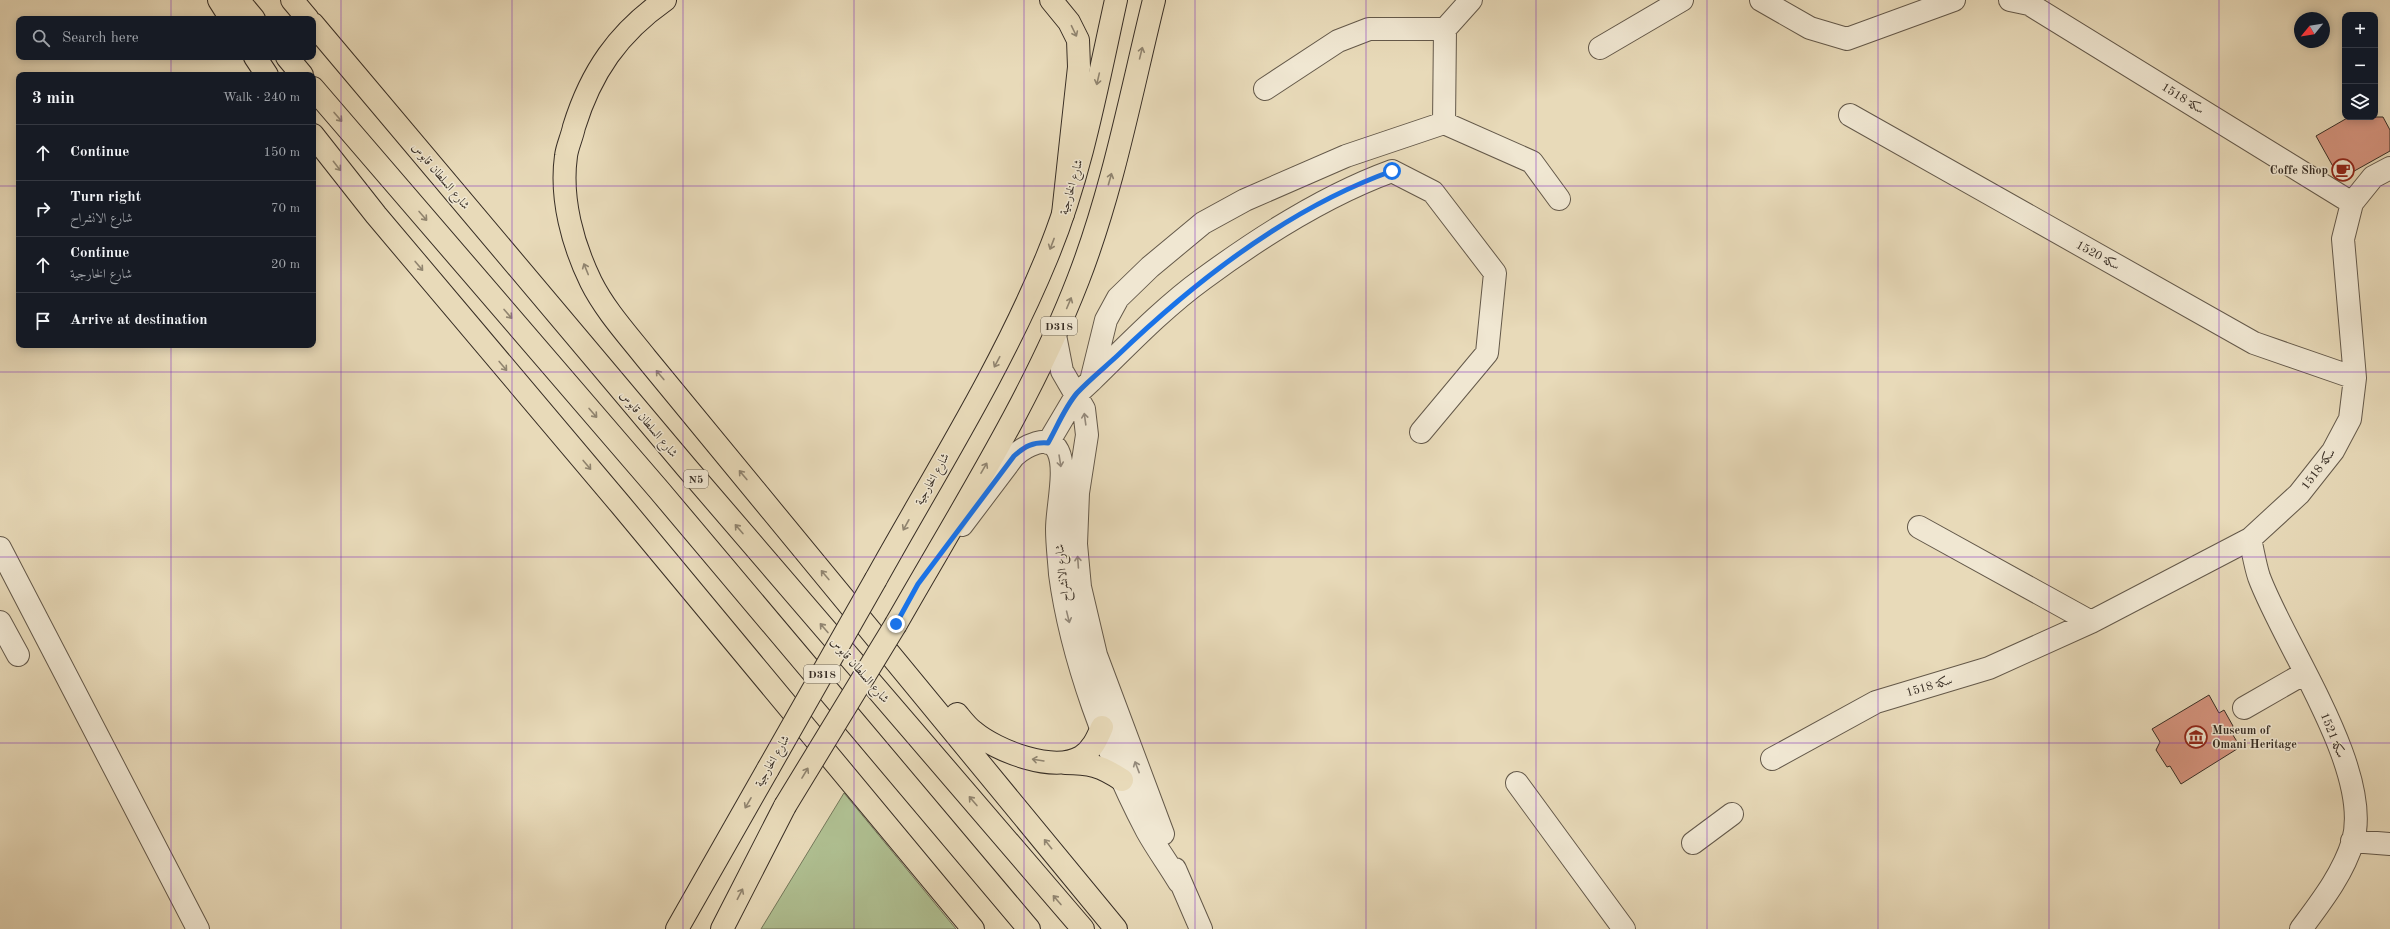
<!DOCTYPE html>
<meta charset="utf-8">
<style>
:root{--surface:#171b24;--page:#242831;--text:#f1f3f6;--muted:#9ea1a6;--line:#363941}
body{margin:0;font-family:"Old Standard TT",Amiri,serif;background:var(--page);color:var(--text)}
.controls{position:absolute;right:12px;top:12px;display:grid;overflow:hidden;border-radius:8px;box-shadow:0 2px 10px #0003}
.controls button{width:36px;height:36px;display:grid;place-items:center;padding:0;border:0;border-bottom:1px solid var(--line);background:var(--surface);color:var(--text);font:20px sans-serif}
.compass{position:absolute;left:2294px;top:12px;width:36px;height:36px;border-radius:50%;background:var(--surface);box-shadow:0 2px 10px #0003;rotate:240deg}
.stop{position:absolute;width:12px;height:12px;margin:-9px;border:3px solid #1a73e8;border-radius:50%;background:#fff}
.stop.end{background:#1a73e8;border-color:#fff;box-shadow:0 1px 4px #0008}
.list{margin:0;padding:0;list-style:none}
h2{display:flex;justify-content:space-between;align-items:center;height:52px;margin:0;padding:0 16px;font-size:17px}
h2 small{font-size:13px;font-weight:400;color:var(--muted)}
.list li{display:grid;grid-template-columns:26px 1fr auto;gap:12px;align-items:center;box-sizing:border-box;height:56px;padding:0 16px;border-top:1px solid var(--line)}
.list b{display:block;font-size:15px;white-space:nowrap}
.list p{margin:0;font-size:13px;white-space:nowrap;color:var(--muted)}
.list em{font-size:13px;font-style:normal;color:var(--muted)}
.icon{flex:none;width:22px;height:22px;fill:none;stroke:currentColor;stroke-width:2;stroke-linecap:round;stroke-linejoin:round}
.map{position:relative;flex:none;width:2390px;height:929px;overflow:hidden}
.search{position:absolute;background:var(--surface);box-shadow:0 2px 10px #0003;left:16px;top:16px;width:300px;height:44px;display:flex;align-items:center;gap:10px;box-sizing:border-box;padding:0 14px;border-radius:8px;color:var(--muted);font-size:15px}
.panel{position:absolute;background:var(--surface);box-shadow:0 2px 10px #0003;left:16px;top:72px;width:300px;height:276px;border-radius:8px}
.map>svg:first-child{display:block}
.green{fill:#b0c193;stroke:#74785c}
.building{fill:#d79580;stroke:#382e25}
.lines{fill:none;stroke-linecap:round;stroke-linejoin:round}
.minor-casing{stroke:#64594a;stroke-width:24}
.major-casing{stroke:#382e25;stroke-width:24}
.highway-casing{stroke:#382e25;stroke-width:24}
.minor{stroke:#f0e7d2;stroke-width:22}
.major{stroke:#e8dab9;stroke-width:22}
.highway{stroke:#e8dab9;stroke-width:22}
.major-bridge-casing{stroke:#382e25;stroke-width:24;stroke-linecap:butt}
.major-bridge{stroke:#e8dab9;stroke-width:22}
.oneway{stroke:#90846f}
.oneway2{stroke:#948a7c}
.route{stroke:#1a73e8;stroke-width:5}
.grid{fill:none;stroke:#7b2cbf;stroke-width:1;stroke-opacity:0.55}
.labels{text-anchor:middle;stroke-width:3;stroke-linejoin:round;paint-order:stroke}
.shield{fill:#f0e7d2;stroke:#6f6659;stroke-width:1}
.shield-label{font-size:11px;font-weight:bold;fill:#382e25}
.street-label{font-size:12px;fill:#382e25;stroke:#f0e7d2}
.poi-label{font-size:12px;font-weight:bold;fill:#382e25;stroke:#f0e7d2;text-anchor:end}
</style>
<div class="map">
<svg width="2390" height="929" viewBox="0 0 2390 929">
<rect width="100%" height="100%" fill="#e8dab9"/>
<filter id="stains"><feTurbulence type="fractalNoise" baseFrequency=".005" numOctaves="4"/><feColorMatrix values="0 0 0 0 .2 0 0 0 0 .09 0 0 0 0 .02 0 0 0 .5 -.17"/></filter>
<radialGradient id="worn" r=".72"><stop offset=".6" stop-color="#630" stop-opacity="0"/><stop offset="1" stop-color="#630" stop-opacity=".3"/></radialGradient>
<path class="green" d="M844 793 956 929H761Z"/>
<path class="building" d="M2349 117H2383L2390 130V151L2340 179 2316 136Z
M2209 695 2219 713 2224 710 2233 726 2231 732 2238 743 2237 749 2181 784 2170 766 2167 767 2156 750 2160 742 2152 729Z"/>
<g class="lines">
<g class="minor-casing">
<path id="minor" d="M1761 0 1810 28 1847 39 1954 0
M2010 0 2029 4 2352 203
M1600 48 1682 0
M1265 89 1338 41 1369 29H1445
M1850 115 2254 343 2355 378
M1444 123 1445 29 1471 0
M1055 335 1062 371 1084 409 1087 435 1078 493 1076 544 1080 587 1096 655 1163 834
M1091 381C1127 346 1163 308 1203 279 1260 237 1326 195 1392 171L1433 192 1495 273 1487 353 1421 432
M1048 443 1077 394 1091 381 1106 320 1118 298 1150 267 1203 223 1245 200 1346 156 1444 123 1532 162 1559 199
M962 525 1014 456C1024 447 1049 432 1058 451 1067 469 1057 508 1057 529 1057 544 1059 559 1060 574 1071 658 1108 757 1147 831 1157 849 1169 865 1179 882
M1919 527 2091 622
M2250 539C2253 551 2255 565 2259 577 2284 645 2373 770 2353 841 2343 874 2321 902 2301 929
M0 548 198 929
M0 622 18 655
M2244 708 2305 673
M1772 759 1876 702 1989 668 2091 622 2250 539 2299 494 2333 451 2350 419 2355 378 2343 239 2352 203 2373 177 2390 168
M1517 783 1624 929
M2352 841 2390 844
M1693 843 1732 814
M1175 869 1201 929"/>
</g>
<g class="major-casing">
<path id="major" d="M876 579C935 473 1001 369 1047 257 1081 175 1097 86 1116 0
M896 624C959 513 1032 399 1078 280 1113 190 1131 93 1154 0
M677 929 768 769
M722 929 785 806"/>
</g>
<g class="highway-casing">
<path id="highway" d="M219 0 231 19
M238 0 254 19
M292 0 308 19
M665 0C618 33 591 72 574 127 572 137 567 147 566 156 560 199 573 245 591 282 605 310 627 334 646 358L1116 929
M1051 0 1069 22 1078 40 1079 67 1063 214
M313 24 687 468 1083 929
M255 57 267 75
M287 57 302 75
M313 88 659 490 1029 929
M313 135 376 215 620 504 973 929
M957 714C962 720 968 728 974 732 997 751 1053 773 1081 757 1092 750 1097 739 1102 727
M1065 763C1090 763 1101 766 1122 780"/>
</g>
<use href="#minor" class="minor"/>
<use href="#major" class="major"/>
<use href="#highway" class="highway"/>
<g class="major-bridge-casing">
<path id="major-bridge" d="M768 769 876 579
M785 806 896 624"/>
</g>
<use href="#major-bridge" class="major-bridge"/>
</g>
<defs><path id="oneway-shaft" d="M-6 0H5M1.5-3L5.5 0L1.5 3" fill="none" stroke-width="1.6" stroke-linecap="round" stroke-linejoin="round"/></defs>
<g class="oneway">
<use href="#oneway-shaft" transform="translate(1074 31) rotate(64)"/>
<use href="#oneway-shaft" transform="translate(1141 53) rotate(-76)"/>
<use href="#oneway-shaft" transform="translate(1098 79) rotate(103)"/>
<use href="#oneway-shaft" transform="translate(338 117) rotate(49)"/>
<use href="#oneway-shaft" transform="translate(337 166) rotate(52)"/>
<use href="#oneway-shaft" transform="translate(1110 179) rotate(-74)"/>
<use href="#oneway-shaft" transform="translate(423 216) rotate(49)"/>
<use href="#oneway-shaft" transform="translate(1052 244) rotate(111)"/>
<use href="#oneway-shaft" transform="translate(419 266) rotate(50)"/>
<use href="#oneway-shaft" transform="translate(586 269) rotate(-112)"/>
<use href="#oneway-shaft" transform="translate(1069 303) rotate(-67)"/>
<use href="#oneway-shaft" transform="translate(508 314) rotate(49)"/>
<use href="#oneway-shaft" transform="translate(997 362) rotate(118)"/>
<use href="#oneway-shaft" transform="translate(503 366) rotate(50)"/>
<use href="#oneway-shaft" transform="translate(660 375) rotate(-130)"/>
<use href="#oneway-shaft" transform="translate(593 413) rotate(49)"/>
<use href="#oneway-shaft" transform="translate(587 465) rotate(50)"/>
<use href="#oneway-shaft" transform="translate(984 468) rotate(-60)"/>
<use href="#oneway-shaft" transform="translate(743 475) rotate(-130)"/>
<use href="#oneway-shaft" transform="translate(906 525) rotate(119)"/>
<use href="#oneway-shaft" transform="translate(739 529) rotate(-131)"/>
<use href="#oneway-shaft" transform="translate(825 575) rotate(-130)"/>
<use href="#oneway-shaft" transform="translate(824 628) rotate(-131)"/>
<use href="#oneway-shaft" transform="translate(1038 760) rotate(-171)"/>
<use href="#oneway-shaft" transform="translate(805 773) rotate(-59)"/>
<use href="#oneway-shaft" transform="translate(973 801) rotate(-131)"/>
<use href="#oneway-shaft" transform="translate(748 803) rotate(120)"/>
<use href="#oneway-shaft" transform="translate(1048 844) rotate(-129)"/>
<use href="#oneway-shaft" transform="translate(740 894) rotate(-63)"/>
<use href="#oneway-shaft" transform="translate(1057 900) rotate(-131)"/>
</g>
<g class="oneway2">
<use href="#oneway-shaft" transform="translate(1085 419) rotate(-98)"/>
<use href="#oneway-shaft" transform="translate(1060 461) rotate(81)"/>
<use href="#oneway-shaft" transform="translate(1078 562) rotate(-94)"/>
<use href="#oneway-shaft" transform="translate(1068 617) rotate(76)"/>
<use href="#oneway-shaft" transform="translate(1137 767) rotate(-111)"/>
</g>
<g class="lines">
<path class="route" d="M896 624 918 584 1014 456C1025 446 1033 442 1048 443 1057 427 1065 407 1077 393 1089 380 1104 368 1117 356 1194 282 1291 207 1392 171"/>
</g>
<path class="grid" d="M171 0V19M341 0V929M512 0V929M683 0V929M854 0V929M1024 0V929M1195 0V929M1366 0V929M1536 0V929M1707 0V929M1878 0V929M2049 0V929M2219 0V929M171 57V75M0 186H19M313 186H2390M171 345V929M0 372H2390M0 557H2390M0 743H2390"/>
<defs>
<g id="cafe-ring" transform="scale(1.15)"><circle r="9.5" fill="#f0e7d2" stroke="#8f2418" stroke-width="1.5"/><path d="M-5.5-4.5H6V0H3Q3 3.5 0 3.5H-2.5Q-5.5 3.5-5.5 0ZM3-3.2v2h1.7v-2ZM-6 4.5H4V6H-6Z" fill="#8f2418"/></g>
<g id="museum-ring" transform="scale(1.15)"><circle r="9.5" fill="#f0e7d2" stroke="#8f2418" stroke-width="1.5"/><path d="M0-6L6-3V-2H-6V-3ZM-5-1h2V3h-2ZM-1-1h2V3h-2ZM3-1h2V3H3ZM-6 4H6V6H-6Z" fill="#8f2418"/></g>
</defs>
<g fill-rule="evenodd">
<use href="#cafe-ring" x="2343" y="170"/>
<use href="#museum-ring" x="2196" y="737"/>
</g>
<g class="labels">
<g class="shield">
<rect x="1041" y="317" width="36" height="18" rx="3"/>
<rect x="684" y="470" width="24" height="18" rx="3"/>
<rect x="804" y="665" width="36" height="18" rx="3"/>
</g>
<g class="shield-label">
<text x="1059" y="330">D318</text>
<text x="696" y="483">N5</text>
<text x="822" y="678">D318</text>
</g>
<g class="street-label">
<text transform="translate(2183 98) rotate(32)" y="4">سكة 1518</text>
<text transform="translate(441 176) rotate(50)" y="4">شارع السلطان قابوس</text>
<text transform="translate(1071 187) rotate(-74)" y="4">شارع الخارجية</text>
<text transform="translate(2098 255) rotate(29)" y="4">سكة 1520</text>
<text transform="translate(649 424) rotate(50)" y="4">شارع السلطان قابوس</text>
<text transform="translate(2318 469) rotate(-53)" y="4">سكة 1518</text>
<text transform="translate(932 479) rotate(-61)" y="4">شارع الخارجية</text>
<text transform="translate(1062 573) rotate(-96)" y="4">شارع الانشراح</text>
<text transform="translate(860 670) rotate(49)" y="4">شارع السلطان قابوس</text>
<text transform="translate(1929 686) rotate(-16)" y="4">سكة 1518</text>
<text transform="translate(2333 735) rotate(68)" y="4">سكة 1521</text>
<text transform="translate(772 761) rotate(-60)" y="4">شارع الخارجية</text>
</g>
<g class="poi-label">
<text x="2328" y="174">Coffe Shop</text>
<text x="2212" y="734" text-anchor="start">Museum of<tspan x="2212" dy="14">Omani Heritage</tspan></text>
</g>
</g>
<rect width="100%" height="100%" filter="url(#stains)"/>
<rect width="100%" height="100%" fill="url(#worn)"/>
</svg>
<div class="controls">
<button>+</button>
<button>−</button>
<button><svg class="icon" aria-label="layers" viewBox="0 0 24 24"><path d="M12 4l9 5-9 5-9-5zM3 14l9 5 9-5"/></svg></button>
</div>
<svg class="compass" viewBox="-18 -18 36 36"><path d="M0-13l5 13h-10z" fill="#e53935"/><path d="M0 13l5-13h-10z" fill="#9ea1a6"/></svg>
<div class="stop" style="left:1392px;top:171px"></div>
<div class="stop end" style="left:896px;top:624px"></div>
<div class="search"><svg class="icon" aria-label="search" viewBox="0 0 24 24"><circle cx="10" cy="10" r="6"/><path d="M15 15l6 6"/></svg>Search here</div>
<section class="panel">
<h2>3 min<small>Walk · 240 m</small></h2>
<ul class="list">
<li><svg class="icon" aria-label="ahead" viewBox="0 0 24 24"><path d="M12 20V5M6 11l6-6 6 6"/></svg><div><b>Continue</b></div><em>150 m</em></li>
<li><svg class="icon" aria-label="right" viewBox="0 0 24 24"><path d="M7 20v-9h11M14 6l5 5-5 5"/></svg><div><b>Turn right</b><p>شارع الانشراح</p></div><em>70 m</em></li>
<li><svg class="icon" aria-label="ahead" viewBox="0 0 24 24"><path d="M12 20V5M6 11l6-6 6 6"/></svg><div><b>Continue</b><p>شارع الخارجية</p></div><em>20 m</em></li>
<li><svg class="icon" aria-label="arrive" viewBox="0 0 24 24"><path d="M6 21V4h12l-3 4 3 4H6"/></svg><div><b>Arrive at destination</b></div></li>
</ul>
</section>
</div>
